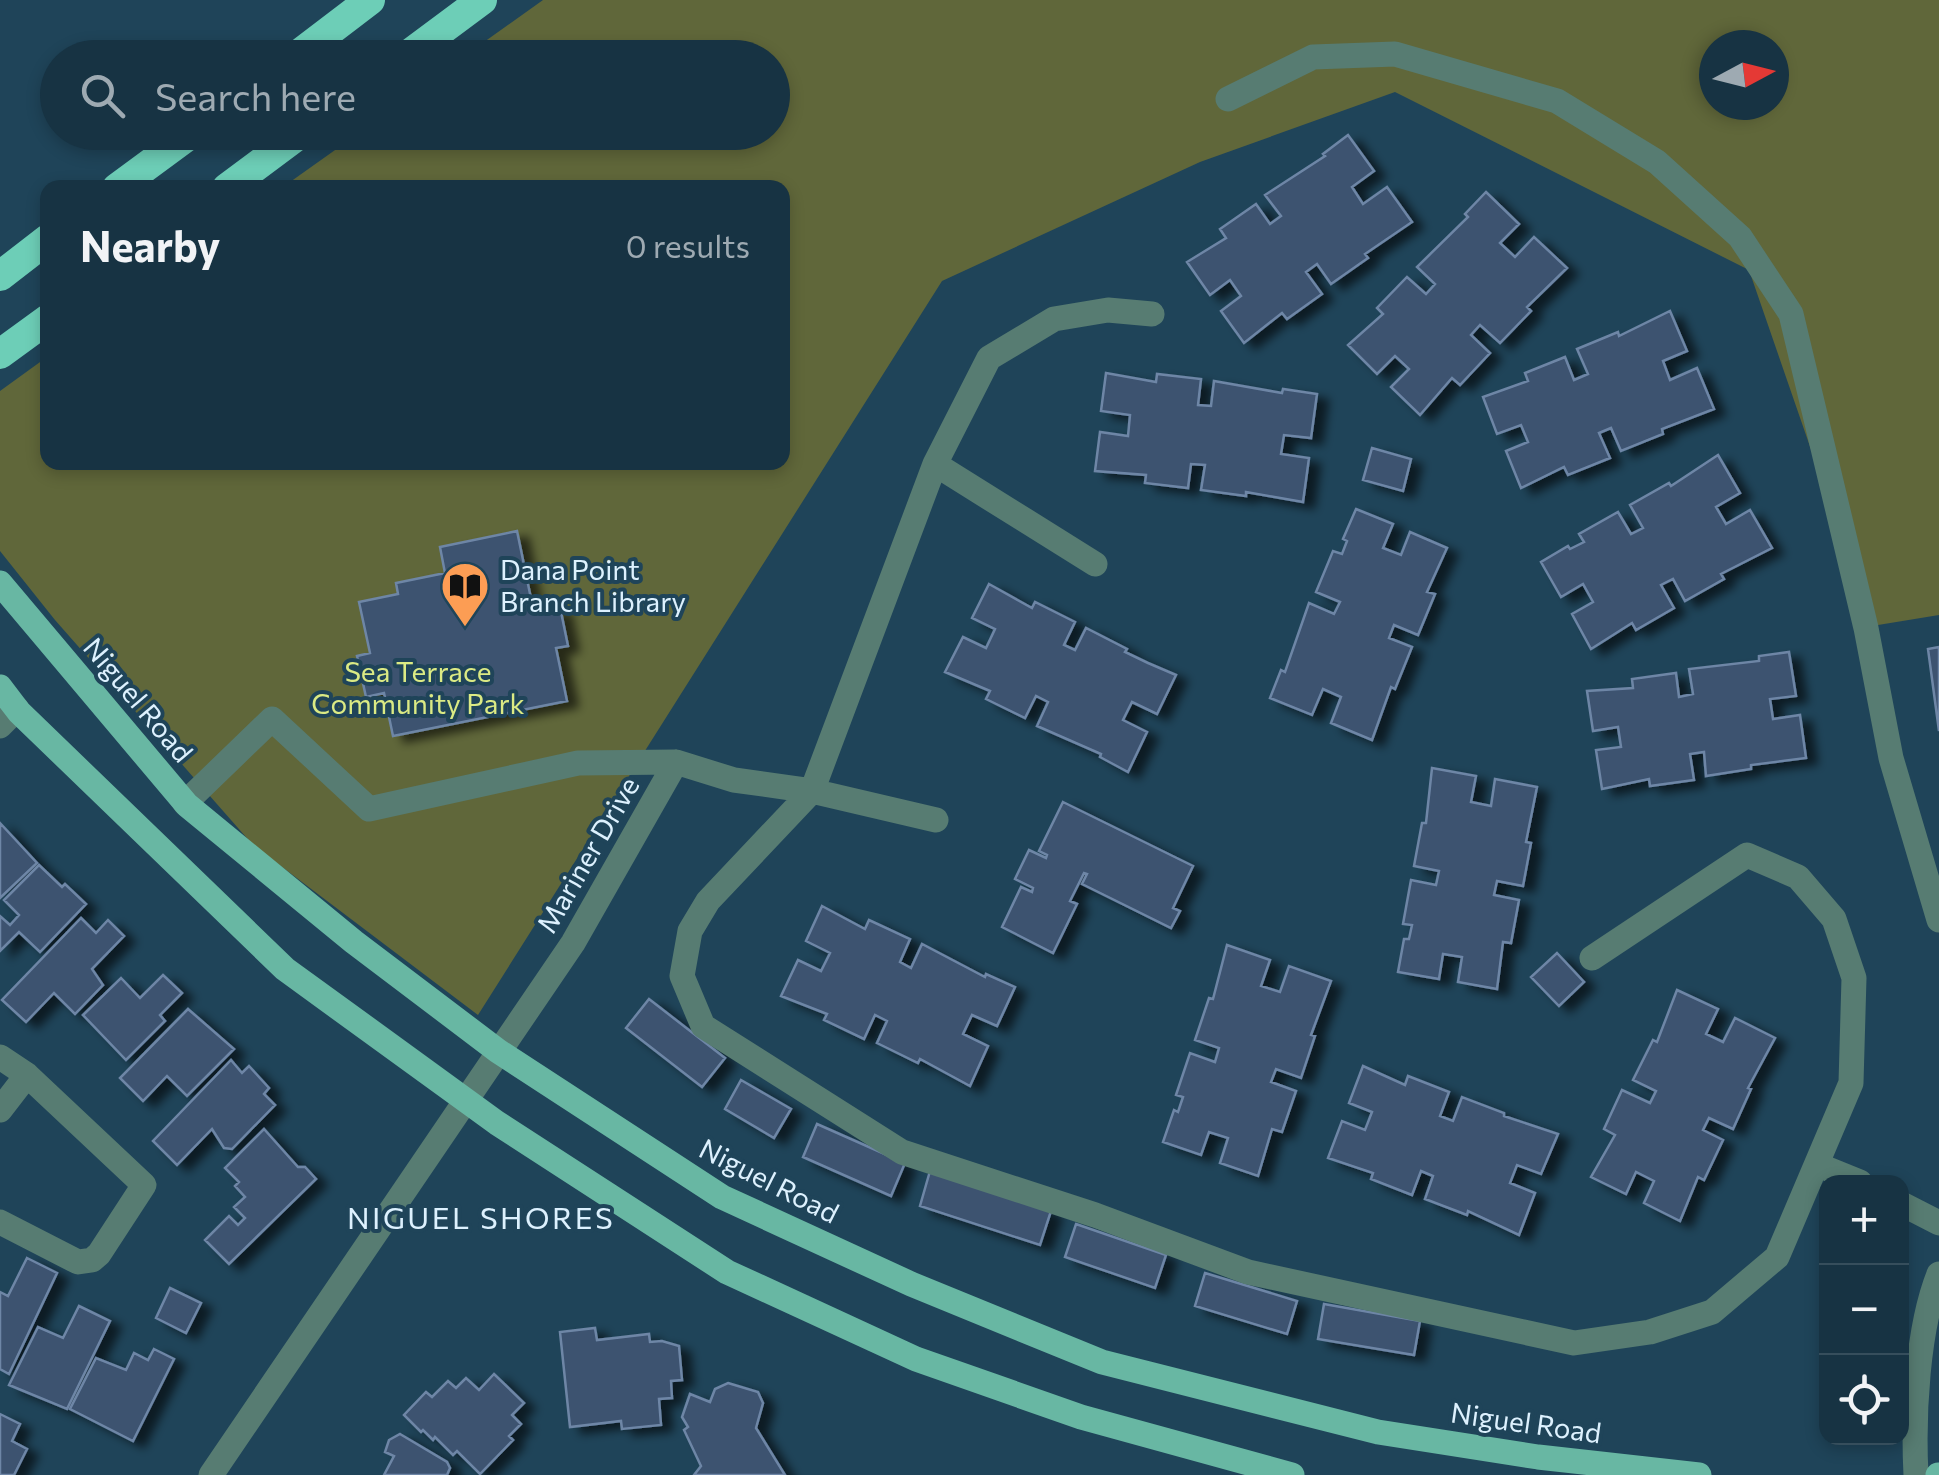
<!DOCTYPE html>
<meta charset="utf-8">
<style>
:root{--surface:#173343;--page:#243f4e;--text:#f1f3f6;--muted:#9eaab2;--line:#364e5c}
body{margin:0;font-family:Commissioner,sans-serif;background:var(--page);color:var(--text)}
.controls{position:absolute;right:30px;bottom:30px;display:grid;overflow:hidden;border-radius:20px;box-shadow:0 5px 15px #0003}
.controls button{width:90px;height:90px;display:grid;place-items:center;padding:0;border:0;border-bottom:2px solid var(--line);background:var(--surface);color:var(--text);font:50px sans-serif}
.compass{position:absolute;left:1699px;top:30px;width:90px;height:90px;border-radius:50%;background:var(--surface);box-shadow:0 5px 15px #0003;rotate:83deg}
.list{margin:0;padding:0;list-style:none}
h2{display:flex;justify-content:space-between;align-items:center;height:130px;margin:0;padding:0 40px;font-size:42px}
h2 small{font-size:32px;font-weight:400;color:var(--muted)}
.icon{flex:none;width:55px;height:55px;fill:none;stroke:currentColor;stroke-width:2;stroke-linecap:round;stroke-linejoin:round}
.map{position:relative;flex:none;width:1939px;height:1475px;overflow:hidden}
.search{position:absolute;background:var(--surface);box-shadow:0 5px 15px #0003;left:40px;top:40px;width:750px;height:110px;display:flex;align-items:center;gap:25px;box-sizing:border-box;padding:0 35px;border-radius:55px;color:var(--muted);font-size:38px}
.panel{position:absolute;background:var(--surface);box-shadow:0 5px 15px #0003;left:40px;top:180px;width:750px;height:290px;border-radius:20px}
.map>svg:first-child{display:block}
.green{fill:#60673a;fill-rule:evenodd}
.building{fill:#3c5270;stroke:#6e86a6;stroke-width:2.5;filter:url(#shadow)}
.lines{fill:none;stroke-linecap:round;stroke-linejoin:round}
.minor{stroke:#577c72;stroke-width:25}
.major{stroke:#68b7a3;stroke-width:25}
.highway{stroke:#6dceb7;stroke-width:30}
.labels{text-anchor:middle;stroke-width:8;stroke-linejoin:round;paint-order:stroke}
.poi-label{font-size:28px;fill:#ddf1fe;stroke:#1f4459;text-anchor:start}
.park-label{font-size:28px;fill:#dbea84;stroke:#1f4459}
.street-label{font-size:28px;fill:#ddf1fe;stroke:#1f4459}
.neighbourhood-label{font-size:30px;letter-spacing:2.5px;fill:#ddf1fe;stroke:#1f4459}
</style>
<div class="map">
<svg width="1939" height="1475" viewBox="0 0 1939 1475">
<defs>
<filter id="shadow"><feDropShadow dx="11" dy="6" stdDeviation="5" flood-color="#0009"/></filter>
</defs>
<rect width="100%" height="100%" fill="#1f4459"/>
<path class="green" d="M543 0H1939V615L1872 626 1749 270 1395 92 1200 162 942 281 478 1015 253 845 55 620 0 551V391L47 357 48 462H782V188L283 187 359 133 772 132V58L463 57ZM1714 45H1774V105H1714Z"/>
<path class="building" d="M1348 135 1374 171 1352 187 1363 204 1387 187 1412 222 1365 254 1368 258 1331 284 1317 264 1306 272 1322 294 1287 319 1282 313 1244 343 1221 311 1241 296 1230 280 1210 295 1187 262 1226 238 1220 229 1256 204 1270 224 1281 216 1265 195 1325 156 1323 154Z
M1486 192 1519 224 1500 243 1515 257 1534 237 1567 268 1527 307 1531 311 1500 343 1480 325 1471 335 1490 353 1460 385 1452 378 1420 415 1391 387 1409 369 1395 356 1377 374 1348 345 1383 314 1377 308 1407 277 1426 294 1435 284 1417 267 1468 217 1465 214Z
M1670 311 1687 351 1663 361 1670 380 1697 368 1714 409 1662 429 1663 434 1621 451 1611 428 1599 433 1610 458 1568 475 1564 467 1521 488 1506 451 1528 442 1521 425 1497 434 1483 397 1528 381 1525 373 1565 357 1574 380 1588 374 1577 349 1618 332 1619 336Z
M1106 373 1156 382 1157 374 1201 379 1198 405 1211 406 1214 381 1282 393 1283 389 1317 394 1311 438 1284 435 1281 454 1309 458 1303 502 1246 492V496L1201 490 1205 465 1191 464 1188 488 1145 483 1146 475 1095 471 1100 432 1128 436 1130 415 1101 411Z
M1372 448 1411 459 1403 491 1363 480Z
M1718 455 1740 493 1716 507 1726 524 1750 510 1772 548 1721 574 1724 579 1685 601 1673 579 1661 585 1674 608 1636 630 1632 623 1591 649 1572 614 1593 602 1583 584 1561 597 1541 562 1568 546 1570 549 1584 542 1579 534 1618 512 1631 534 1643 528 1630 505 1669 483 1671 486Z
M1356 509 1393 524 1383 548 1401 555 1410 532 1447 548 1427 592 1435 594 1418 635 1394 625 1389 638 1412 647 1395 689 1391 687 1372 740 1331 723 1341 697 1323 689 1312 715 1270 698 1281 670 1285 672 1309 603 1334 614 1340 602 1316 592 1333 551 1342 554 1347 541 1343 539Z
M517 531 534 613 560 607 568 646 556 648 567 701 393 736 384 693 366 697 357 656 370 653 359 602 398 594 396 583 445 573 440 547Z
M989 584 1032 608 1035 602 1075 622 1064 645 1075 650 1086 628 1127 649 1125 652 1148 663 1176 675 1157 714 1132 702 1123 720 1147 732 1128 772 1100 757 1101 754 1037 726 1048 702 1036 696 1025 718 986 699 990 691 945 672 963 637 986 648 995 629 972 618Z
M1939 647V731L1928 649Z
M1789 652 1796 696 1770 699 1773 719 1800 715 1806 758 1751 765V769L1706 776 1704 752 1690 754 1694 780 1650 786 1649 779 1602 789 1596 750 1621 747 1618 727 1593 731 1587 691 1633 688 1632 679 1676 673 1679 697 1693 694 1689 669 1759 661V656Z
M1432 768 1476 776 1471 802 1491 806 1495 779 1537 787 1526 842 1531 843 1523 886 1497 881 1494 895 1519 900 1511 943 1503 942 1497 989 1458 982 1462 957 1443 954 1439 979 1398 972 1404 939H1409L1412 925 1403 924 1411 880 1436 885 1439 871 1414 866 1422 823H1426Z
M1063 802 1193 866 1173 908 1180 911 1171 928 1082 884 1087 874 1084 873 1070 901 1077 904 1053 953 1002 927 1021 887 1032 892 1033 888 1015 879 1029 850 1046 858 1047 855 1039 851Z
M0 823 37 863 0 898Z
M39 865 62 887 65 884 86 904 40 952 19 932 0 951V916L10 925 19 915 4 900Z
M822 906 865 929 869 920 910 939 900 962 911 968 922 944 985 977 986 974 1015 987 997 1026 972 1015 963 1034 988 1046 970 1086 920 1059 918 1063 877 1043 887 1021 875 1015 864 1039 824 1020 827 1014 781 996 798 960 821 971 830 953 806 941Z
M81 918 96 933 108 920 124 936 92 969 103 985 75 1014 54 993 26 1022 2 1000Z
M1227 945 1270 960 1261 986 1280 992 1289 966 1331 981 1311 1035 1315 1036 1301 1078 1276 1069 1271 1082 1296 1091 1282 1132 1272 1129 1258 1176 1220 1163 1228 1138 1209 1132 1201 1155 1163 1142 1174 1110 1178 1112 1183 1097 1176 1095 1190 1053 1215 1062 1219 1048 1195 1040 1209 998 1213 999Z
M1557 953 1584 982 1559 1006 1531 977Z
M163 975 182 993 160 1015 165 1021 126 1060 83 1015 121 978 140 998Z
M1677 990 1718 1009 1706 1034 1723 1042 1735 1018 1775 1038 1748 1088 1751 1089 1733 1129 1709 1118 1703 1130 1723 1140 1704 1180 1698 1177 1680 1221 1644 1203 1654 1181 1636 1172 1626 1194 1591 1177 1615 1135 1604 1129 1622 1090 1650 1103 1656 1091 1633 1080 1653 1040 1657 1042Z
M649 999 725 1058 702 1087 626 1028Z
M188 1009 234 1049 187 1096 167 1076 143 1101 120 1078Z
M231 1060 242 1073 249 1066 269 1088 264 1094 275 1105 232 1149 224 1148 212 1129 177 1165 153 1141Z
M1363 1066 1405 1085 1408 1076 1449 1092 1440 1116 1453 1121 1462 1097 1504 1113V1116L1558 1134 1541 1174 1517 1165 1510 1183 1535 1193 1519 1235 1468 1211 1467 1215 1425 1199 1433 1176 1421 1171 1412 1195 1371 1179 1373 1173 1328 1158 1342 1121 1365 1130 1372 1112 1349 1103Z
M741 1080 791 1109 774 1138 725 1109Z
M817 1124 905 1163 891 1196 803 1157Z
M264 1129 298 1167H305L316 1179 229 1264 205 1240 229 1216 238 1225 245 1218 234 1207 245 1197 235 1186 239 1182 225 1168Z
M930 1171 1051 1211 1040 1245 920 1206Z
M1076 1224 1166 1255 1155 1288 1065 1257Z
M27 1258 57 1273 9 1374 0 1369V1292L8 1296Z
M1205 1273 1297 1301 1287 1334 1195 1306Z
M170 1288 201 1303 186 1333 156 1318Z
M1324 1304 1420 1321 1414 1355 1318 1339Z
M79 1306 110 1321 67 1409 9 1385 38 1327 63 1338Z
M595 1328 597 1340 649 1334 650 1342 662 1341 679 1346 682 1380 671 1381 672 1398 659 1399 661 1425 622 1429 621 1421 570 1427 560 1332Z
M154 1349 174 1359 133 1441 70 1409 96 1358 126 1370 134 1353 148 1360Z
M494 1374 524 1403 512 1415 521 1424 509 1436 513 1440 480 1474 457 1451 453 1455 435 1437 433 1440 423 1430 421 1432 404 1415 426 1392 432 1397 448 1381 456 1388 466 1378 479 1390Z
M728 1383 758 1392 763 1403 756 1428 785 1475H694L701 1466 684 1430 688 1427 682 1417 690 1394 710 1402 715 1389Z
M0 1414 20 1424 12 1441 27 1449 14 1475H0Z
M400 1434 447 1462 450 1468 447 1475H384L394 1456 385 1452 389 1440Z"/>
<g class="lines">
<path class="minor" d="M1228 99 1313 57 1395 54 1557 101 1657 162 1740 237 1791 314 1866 628 1891 758 1939 920
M1152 314 1108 310 1054 319 989 358 935 464 812 791 708 901 690 931 682 976 703 1026 902 1152 1095 1215 1248 1272 1574 1343 1650 1332 1712 1312 1777 1257 1851 1083 1854 978 1834 919 1798 877 1747 855 1592 958
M935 464 1095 564
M0 726 17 709
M185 803 272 719 369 809 578 763 676 762 734 780 812 791 936 820
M0 1057 27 1075 144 1185 99 1254 92 1260 78 1262 0 1222
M0 1110 27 1075
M1818 1165 1860 1182
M1902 1204 1939 1223
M211 1475 573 943 676 762
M1916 1475C1913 1417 1917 1329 1939 1274"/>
<path class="major" d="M0 583 187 805 354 942 498 1051 722 1197 911 1284 1102 1362 1378 1432 1538 1457 1699 1475
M0 687 19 712 285 969 497 1123 727 1272 916 1359 1081 1417 1292 1475
M1938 1475H1939"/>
<path class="highway" d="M294 58 370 0
M404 58 482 0
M117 188 193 132
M227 188 302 132
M0 276 48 239
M0 354 48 319"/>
</g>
<defs>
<g id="library-pin" transform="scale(2.5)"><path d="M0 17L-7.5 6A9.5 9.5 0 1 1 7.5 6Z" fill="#fc9d54" stroke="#1f4459"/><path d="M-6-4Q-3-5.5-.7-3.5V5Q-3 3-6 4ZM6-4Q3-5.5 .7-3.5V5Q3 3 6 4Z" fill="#111"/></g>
</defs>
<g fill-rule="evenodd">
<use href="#library-pin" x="465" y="586"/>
</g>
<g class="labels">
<g class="poi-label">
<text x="500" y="580">Dana Point<tspan x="500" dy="32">Branch Library</tspan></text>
</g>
<g class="park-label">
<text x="418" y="682">Sea Terrace<tspan x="418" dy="32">Community Park</tspan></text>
</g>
<g class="street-label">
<text transform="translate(138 700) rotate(50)" y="10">Niguel Road</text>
<text transform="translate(588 855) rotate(-60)" y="10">Mariner Drive</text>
<text transform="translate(769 1181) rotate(27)" y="10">Niguel Road</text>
<text transform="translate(1526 1423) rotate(8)" y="10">Niguel Road</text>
</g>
<g class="neighbourhood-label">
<text x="481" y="1229">NIGUEL SHORES</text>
</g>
</g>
</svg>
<div class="controls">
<button>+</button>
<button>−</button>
<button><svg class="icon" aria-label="locate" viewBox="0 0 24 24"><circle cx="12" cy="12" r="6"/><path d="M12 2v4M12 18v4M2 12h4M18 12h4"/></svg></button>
</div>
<svg class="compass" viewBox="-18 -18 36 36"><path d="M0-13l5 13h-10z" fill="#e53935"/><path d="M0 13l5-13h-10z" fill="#9eaab2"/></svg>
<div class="search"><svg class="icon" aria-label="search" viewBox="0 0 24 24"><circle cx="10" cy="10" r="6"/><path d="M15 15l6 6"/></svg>Search here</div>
<section class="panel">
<h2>Nearby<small>0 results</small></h2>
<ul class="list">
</ul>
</section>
</div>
